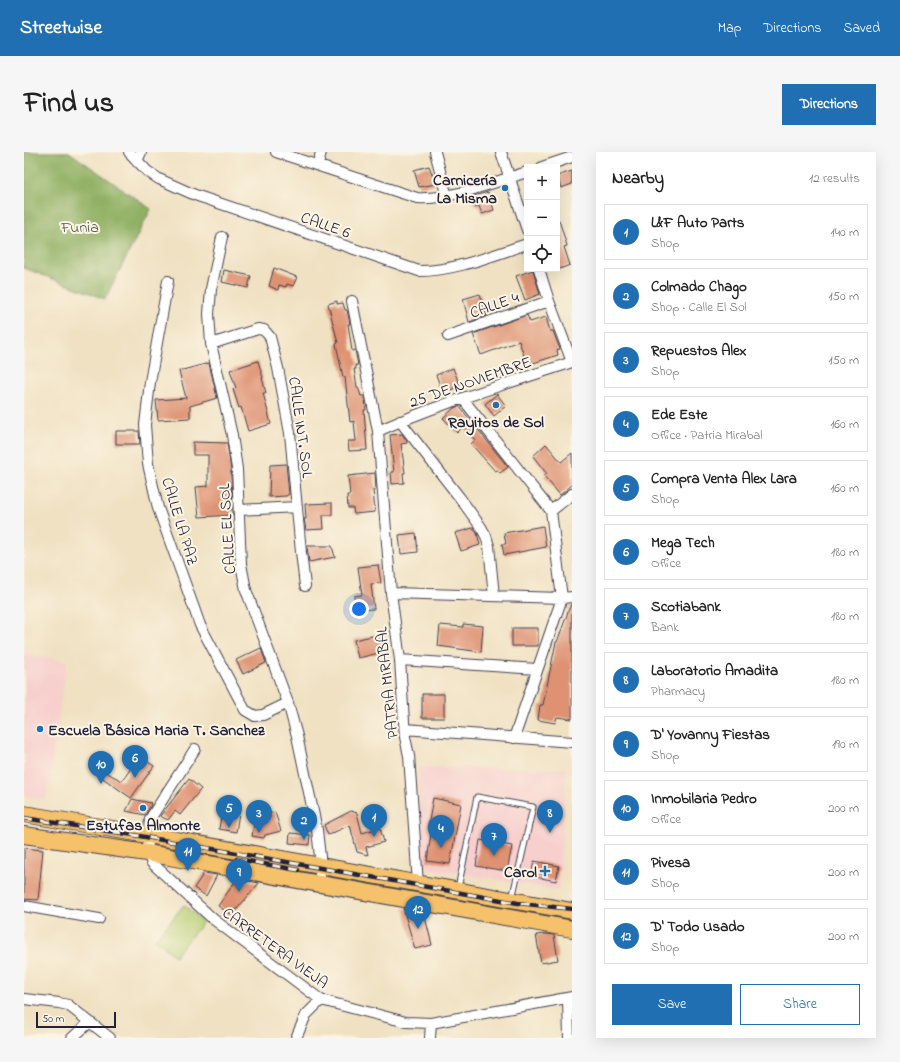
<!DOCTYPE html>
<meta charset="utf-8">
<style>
:root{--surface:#fff;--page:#f6f6f6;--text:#222;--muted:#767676;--line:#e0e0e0;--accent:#1f6fb2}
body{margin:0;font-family:"Indie Flower",sans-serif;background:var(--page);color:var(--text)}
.controls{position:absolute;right:12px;top:12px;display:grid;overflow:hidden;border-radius:0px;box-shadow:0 4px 16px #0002}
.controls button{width:36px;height:36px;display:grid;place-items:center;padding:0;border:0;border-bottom:1px solid var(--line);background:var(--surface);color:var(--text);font:20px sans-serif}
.scale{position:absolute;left:12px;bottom:10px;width:80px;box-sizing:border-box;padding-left:4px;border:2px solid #22223b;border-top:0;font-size:11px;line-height:14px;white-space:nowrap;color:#22223b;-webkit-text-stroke:3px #fcf5e5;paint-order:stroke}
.you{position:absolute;left:335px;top:457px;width:14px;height:14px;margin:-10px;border:3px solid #fff;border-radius:50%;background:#1a73e8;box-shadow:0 0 0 6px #1a73e833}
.badge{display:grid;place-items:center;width:26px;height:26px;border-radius:50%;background:var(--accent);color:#fff;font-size:13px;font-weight:700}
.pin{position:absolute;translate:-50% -33px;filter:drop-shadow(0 1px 2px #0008)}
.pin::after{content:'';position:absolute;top:21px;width:14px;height:12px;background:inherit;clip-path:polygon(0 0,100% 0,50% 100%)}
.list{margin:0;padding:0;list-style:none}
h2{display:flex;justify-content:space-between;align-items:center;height:52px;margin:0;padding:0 16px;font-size:17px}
h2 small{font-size:13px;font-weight:400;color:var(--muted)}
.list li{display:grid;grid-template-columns:26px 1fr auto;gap:12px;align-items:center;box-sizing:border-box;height:56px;margin:0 8px 8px;padding:0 8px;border:1px solid var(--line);border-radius:0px}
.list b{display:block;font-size:15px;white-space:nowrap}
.list p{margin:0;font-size:13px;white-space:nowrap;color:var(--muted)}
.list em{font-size:13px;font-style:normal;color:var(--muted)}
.actions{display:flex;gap:8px;padding:12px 16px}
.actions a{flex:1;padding:9px 0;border:1px solid var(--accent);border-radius:0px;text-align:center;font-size:14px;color:var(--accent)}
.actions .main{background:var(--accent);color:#fff}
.icon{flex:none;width:22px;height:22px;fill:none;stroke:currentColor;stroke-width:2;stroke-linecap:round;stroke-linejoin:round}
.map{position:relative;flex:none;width:548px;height:886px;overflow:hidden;border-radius:0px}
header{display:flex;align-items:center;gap:24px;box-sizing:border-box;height:56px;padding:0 20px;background:var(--accent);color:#fff}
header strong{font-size:19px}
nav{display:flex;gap:22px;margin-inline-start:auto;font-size:14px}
.intro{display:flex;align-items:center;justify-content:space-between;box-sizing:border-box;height:96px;padding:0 24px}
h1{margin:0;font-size:28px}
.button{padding:10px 18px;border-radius:0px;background:var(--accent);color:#fff;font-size:14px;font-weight:700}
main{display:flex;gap:24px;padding:0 24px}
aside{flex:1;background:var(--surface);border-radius:0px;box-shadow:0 4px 16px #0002}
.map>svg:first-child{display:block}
.built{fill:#f7d0cd}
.green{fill:#b5cd71;stroke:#6c7856}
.forest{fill:#90b063;stroke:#59694f}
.building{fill:#de9272}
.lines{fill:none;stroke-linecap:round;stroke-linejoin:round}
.service-casing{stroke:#413f4f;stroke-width:7}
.minor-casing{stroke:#413f4f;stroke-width:12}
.primary-casing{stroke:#413f4f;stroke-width:18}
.service{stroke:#fff;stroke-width:5}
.minor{stroke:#fff;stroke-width:10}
.primary{stroke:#f5c16b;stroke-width:16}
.rail-casing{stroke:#22223b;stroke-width:4.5}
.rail{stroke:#fcf5e5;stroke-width:3;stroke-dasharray:9;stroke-linecap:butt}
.poi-dot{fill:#1f6fb2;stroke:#fcf5e5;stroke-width:1.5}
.labels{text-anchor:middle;stroke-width:4;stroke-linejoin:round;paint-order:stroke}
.poi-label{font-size:16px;font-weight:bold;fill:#22223b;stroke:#fcf5e5;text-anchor:end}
.street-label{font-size:16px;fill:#22223b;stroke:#fcf5e5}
.park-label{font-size:16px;fill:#4e554b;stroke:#fcf5e5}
</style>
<header>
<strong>Streetwise</strong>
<nav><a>Map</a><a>Directions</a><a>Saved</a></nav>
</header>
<div class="intro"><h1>Find us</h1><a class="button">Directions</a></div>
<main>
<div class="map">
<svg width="548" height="886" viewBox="0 0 548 886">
<rect width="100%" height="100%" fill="#fcf5e5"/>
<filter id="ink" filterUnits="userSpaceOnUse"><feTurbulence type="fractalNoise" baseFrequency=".025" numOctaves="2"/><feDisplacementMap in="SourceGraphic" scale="8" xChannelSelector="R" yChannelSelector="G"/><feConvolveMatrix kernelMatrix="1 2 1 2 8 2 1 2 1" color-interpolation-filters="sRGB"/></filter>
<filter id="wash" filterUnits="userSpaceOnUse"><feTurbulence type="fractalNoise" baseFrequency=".012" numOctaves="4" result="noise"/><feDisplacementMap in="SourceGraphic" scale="16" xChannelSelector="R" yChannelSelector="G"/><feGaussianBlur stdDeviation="0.9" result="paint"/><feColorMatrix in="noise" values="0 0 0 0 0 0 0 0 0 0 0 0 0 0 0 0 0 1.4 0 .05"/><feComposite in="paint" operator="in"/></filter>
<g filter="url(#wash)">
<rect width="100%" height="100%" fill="#f0e1c2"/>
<path class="built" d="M0 502 43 509 22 648 0 644Z
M394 615 542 617 535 738 398 715Z"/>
<path class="green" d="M160 753 179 770 151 804 131 787Z"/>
<path class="forest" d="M0 0H45L127 57 81 147 0 116Z"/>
<g id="blocks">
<path class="building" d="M405 14 412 32 395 35 390 18Z
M548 19V32L537 36 533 24Z
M464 40 470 58 458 62 455 54 451 55 447 45Z
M533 68H535L543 94 540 95 546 113 533 118Z
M250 116 273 125 269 134 263 132 262 135 255 133 254 138 245 134Z
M200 118 227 124 224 136 198 130Z
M509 118 516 142 501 148 492 124Z
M456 142 463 164 445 170 439 147Z
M313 149V152L319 151 321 158H323L326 172H324L328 199 331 198 334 213H331L332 217H330L333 235H334L337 244H340L341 247 342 258H340L343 298 325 299 324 289H332L330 269 326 270 321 225H319L312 192 314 191 304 152Z
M503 163 506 170 522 165 526 179H529L536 197 533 198 534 203 503 213 495 189 457 203 449 182Z
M234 209 239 226H238L242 241H239L247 272 224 279 217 255 215 256 209 237 212 236 206 218Z
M185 211 193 246 166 254V266L134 268 132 248 162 246 155 219Z
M429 216 436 234 419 241 412 223Z
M473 242 482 254 470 264 461 252Z
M435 254 484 315 476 321 473 318 471 319 447 292 451 288 439 275 433 281 419 266 430 256Z
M92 279H115L116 292H92Z
M378 282 383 289V291L377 292 381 321H379L380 331 368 332 367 320H370L366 283Z
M169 290 203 291 207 318 208 363 175 365 172 335 184 334V303H169Z
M522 292 537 310 548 301V333L536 343 520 324 523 322 509 304Z
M262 312 265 342 262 344 245 345 246 313Z
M351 321 352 338H349L351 360 330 362 329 356H324L323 343H326L324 324Z
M308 351V363H299L300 377 282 378 280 367H282L281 352Z
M519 374 522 395 480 403 478 392H482L480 381Z
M449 376 453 381 456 393 437 399 431 381Z
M392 381 394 400 377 402 375 383Z
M283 394H308L311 405 285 410Z
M354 413 357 431 347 432 350 457 332 458 330 444 338 443 334 415Z
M547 452H548V567L533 565 531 571 514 568 516 553H519L532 490H533Z
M439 472 459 474 457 500 414 494 416 473 439 475Z
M488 476H514V494H488Z
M357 482 360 500 334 506 330 488Z
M237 496 242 511 219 522 212 508Z
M398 542H420V566H398Z
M121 608 130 614 107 646 73 622 76 617 98 629 110 612 116 616Z
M165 627 177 637 156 663 151 659 144 668 136 664Z
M409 646 437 652 426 712 403 709 408 675H404Z
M108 647 127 651 126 655 121 663 102 659Z
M198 659 215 661 212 680 195 677Z
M327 659 333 661 338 681 356 676 360 690 342 695 344 703 333 700 326 673 304 683 300 673Z
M251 660 257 679 241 683 240 686 228 684 231 668 241 669 240 663Z
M266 681 286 683 285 693 265 691Z
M456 688 488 694 483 719 452 714Z
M0 696 19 698 14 748 0 747Z
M510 709 535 714 532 729 507 724Z
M180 721 193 723 182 744 170 736Z
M213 727 235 731 208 763 194 754Z
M379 756 400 761 408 793 391 797Z
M522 782 530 783 534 808 517 811 512 783Z"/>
</g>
</g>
<g filter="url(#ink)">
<use href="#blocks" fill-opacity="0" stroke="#413f4f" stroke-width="1"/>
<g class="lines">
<g class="service-casing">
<path id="service" d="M434 736 453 645 509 655 488 747"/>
</g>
<g class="minor-casing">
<path id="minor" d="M105 0 123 19 135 27 171 43 395 119C431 119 469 103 503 92
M252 0 393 46C427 48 470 30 503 20
M411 0 423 45
M477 0 503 78
M113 10 117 0
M294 13 297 0
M518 15 548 5
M198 85 187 137 185 162 187 192 208 283 213 317 217 412 222 438 264 551 273 584 293 678 297 714 295 732
M515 117 525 149 548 210
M144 129 126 230 121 273 124 312 134 356 176 473 221 558 231 564 239 563 264 551
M328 149 354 279 367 441 376 508 381 585 385 604 394 732
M424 184 525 149
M187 192 234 177 240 178 246 185 254 216 266 281 277 400 281 434
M439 247 527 359 538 446 490 586
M376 269 436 346 457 375 462 384 465 394 470 444
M354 279C416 251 483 232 548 210
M215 358 273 355
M527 359 548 342
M367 441 538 446 548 445
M376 508 513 517
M381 577 548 590
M171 597 126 667 123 701 128 711 189 767 297 848 382 870 407 871 548 845
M0 754 75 767
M544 846 545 886
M0 847 35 851 44 853 86 886
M48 886 66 870
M272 886 282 863 297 848
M406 886 407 871"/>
</g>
<g class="primary-casing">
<path id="primary" d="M0 662 124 683 548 759
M0 683 123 701 548 777"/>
</g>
<use href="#service" class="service"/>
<use href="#minor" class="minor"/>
<use href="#primary" class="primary"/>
<g class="rail-casing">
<path id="rail" d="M0 666 110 683 494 751 548 757
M213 707 274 718"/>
</g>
<use href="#rail" class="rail"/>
</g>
</g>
<g class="poi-dot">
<circle cx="481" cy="36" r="4"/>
<circle cx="472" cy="253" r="4"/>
<circle cx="16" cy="577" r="4"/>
<circle cx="119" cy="656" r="4"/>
<path d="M519 713h4v4h4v4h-4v4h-4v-4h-4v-4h4z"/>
</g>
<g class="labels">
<g class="poi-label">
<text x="473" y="33">Carnicería<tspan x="473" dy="18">La Misma</tspan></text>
<text x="472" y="275" text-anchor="middle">Rayitos de Sol</text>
<text x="24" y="583" text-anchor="start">Escuela Básica Maria T. Sanchez</text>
<text x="119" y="678" text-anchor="middle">Estufas Almonte</text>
<text x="513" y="725">Carol</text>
</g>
<g class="street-label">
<text transform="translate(302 72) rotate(19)" y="6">CALLE 6</text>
<text transform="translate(470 152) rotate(-19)" y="6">CALLE 4</text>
<text transform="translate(446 229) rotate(-19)" y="6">25 DE NOVIEMBRE</text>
<text transform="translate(278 275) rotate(82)" y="6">CALLE INT. SOL</text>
<text transform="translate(157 369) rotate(73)" y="6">CALLE LA PAZ</text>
<text transform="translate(202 377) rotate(-94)" y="6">CALLE EL SOL</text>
<text transform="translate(362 531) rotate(-96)" y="6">PATRIA MIRABAL</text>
<text transform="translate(252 795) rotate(36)" y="6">CARRETERA VIEJA</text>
</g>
<g class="park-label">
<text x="56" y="80">Funia</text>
</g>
</g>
</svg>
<div class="controls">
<button>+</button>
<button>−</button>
<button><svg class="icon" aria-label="locate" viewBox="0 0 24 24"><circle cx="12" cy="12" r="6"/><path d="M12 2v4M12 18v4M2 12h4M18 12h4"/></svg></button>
</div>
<div class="scale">50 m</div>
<div class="you"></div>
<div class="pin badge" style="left:350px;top:685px">1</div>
<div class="pin badge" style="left:280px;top:688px">2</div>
<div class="pin badge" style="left:235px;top:681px">3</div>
<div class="pin badge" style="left:417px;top:696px">4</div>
<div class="pin badge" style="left:205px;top:676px">5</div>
<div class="pin badge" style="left:111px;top:626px">6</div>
<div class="pin badge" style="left:470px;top:704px">7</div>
<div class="pin badge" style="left:526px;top:681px">8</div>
<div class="pin badge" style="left:215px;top:740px">9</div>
<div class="pin badge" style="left:77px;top:632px">10</div>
<div class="pin badge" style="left:164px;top:719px">11</div>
<div class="pin badge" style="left:394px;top:777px">12</div>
</div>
<aside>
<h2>Nearby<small>12 results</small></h2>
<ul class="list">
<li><span class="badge">1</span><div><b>L&amp;F Auto Parts</b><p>Shop</p></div><em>140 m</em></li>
<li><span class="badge">2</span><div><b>Colmado Chago</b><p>Shop · Calle El Sol</p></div><em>150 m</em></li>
<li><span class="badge">3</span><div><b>Repuestos Alex</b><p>Shop</p></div><em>150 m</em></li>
<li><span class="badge">4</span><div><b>Ede Este</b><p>Office · Patria Mirabal</p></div><em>160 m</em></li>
<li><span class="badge">5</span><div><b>Compra Venta Alex Lara</b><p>Shop</p></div><em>160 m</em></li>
<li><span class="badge">6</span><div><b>Mega Tech</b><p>Office</p></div><em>180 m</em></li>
<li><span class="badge">7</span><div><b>Scotiabank</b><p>Bank</p></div><em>180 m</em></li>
<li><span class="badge">8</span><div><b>Laboratorio Amadita</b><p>Pharmacy</p></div><em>180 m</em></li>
<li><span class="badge">9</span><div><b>D' Yovanny Fiestas</b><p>Shop</p></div><em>190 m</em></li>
<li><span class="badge">10</span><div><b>Inmobilaria Pedro</b><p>Office</p></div><em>200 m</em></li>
<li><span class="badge">11</span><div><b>Pivesa</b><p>Shop</p></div><em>200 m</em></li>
<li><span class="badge">12</span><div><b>D' Todo Usado</b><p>Shop</p></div><em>200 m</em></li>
</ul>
<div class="actions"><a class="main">Save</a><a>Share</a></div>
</aside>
</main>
